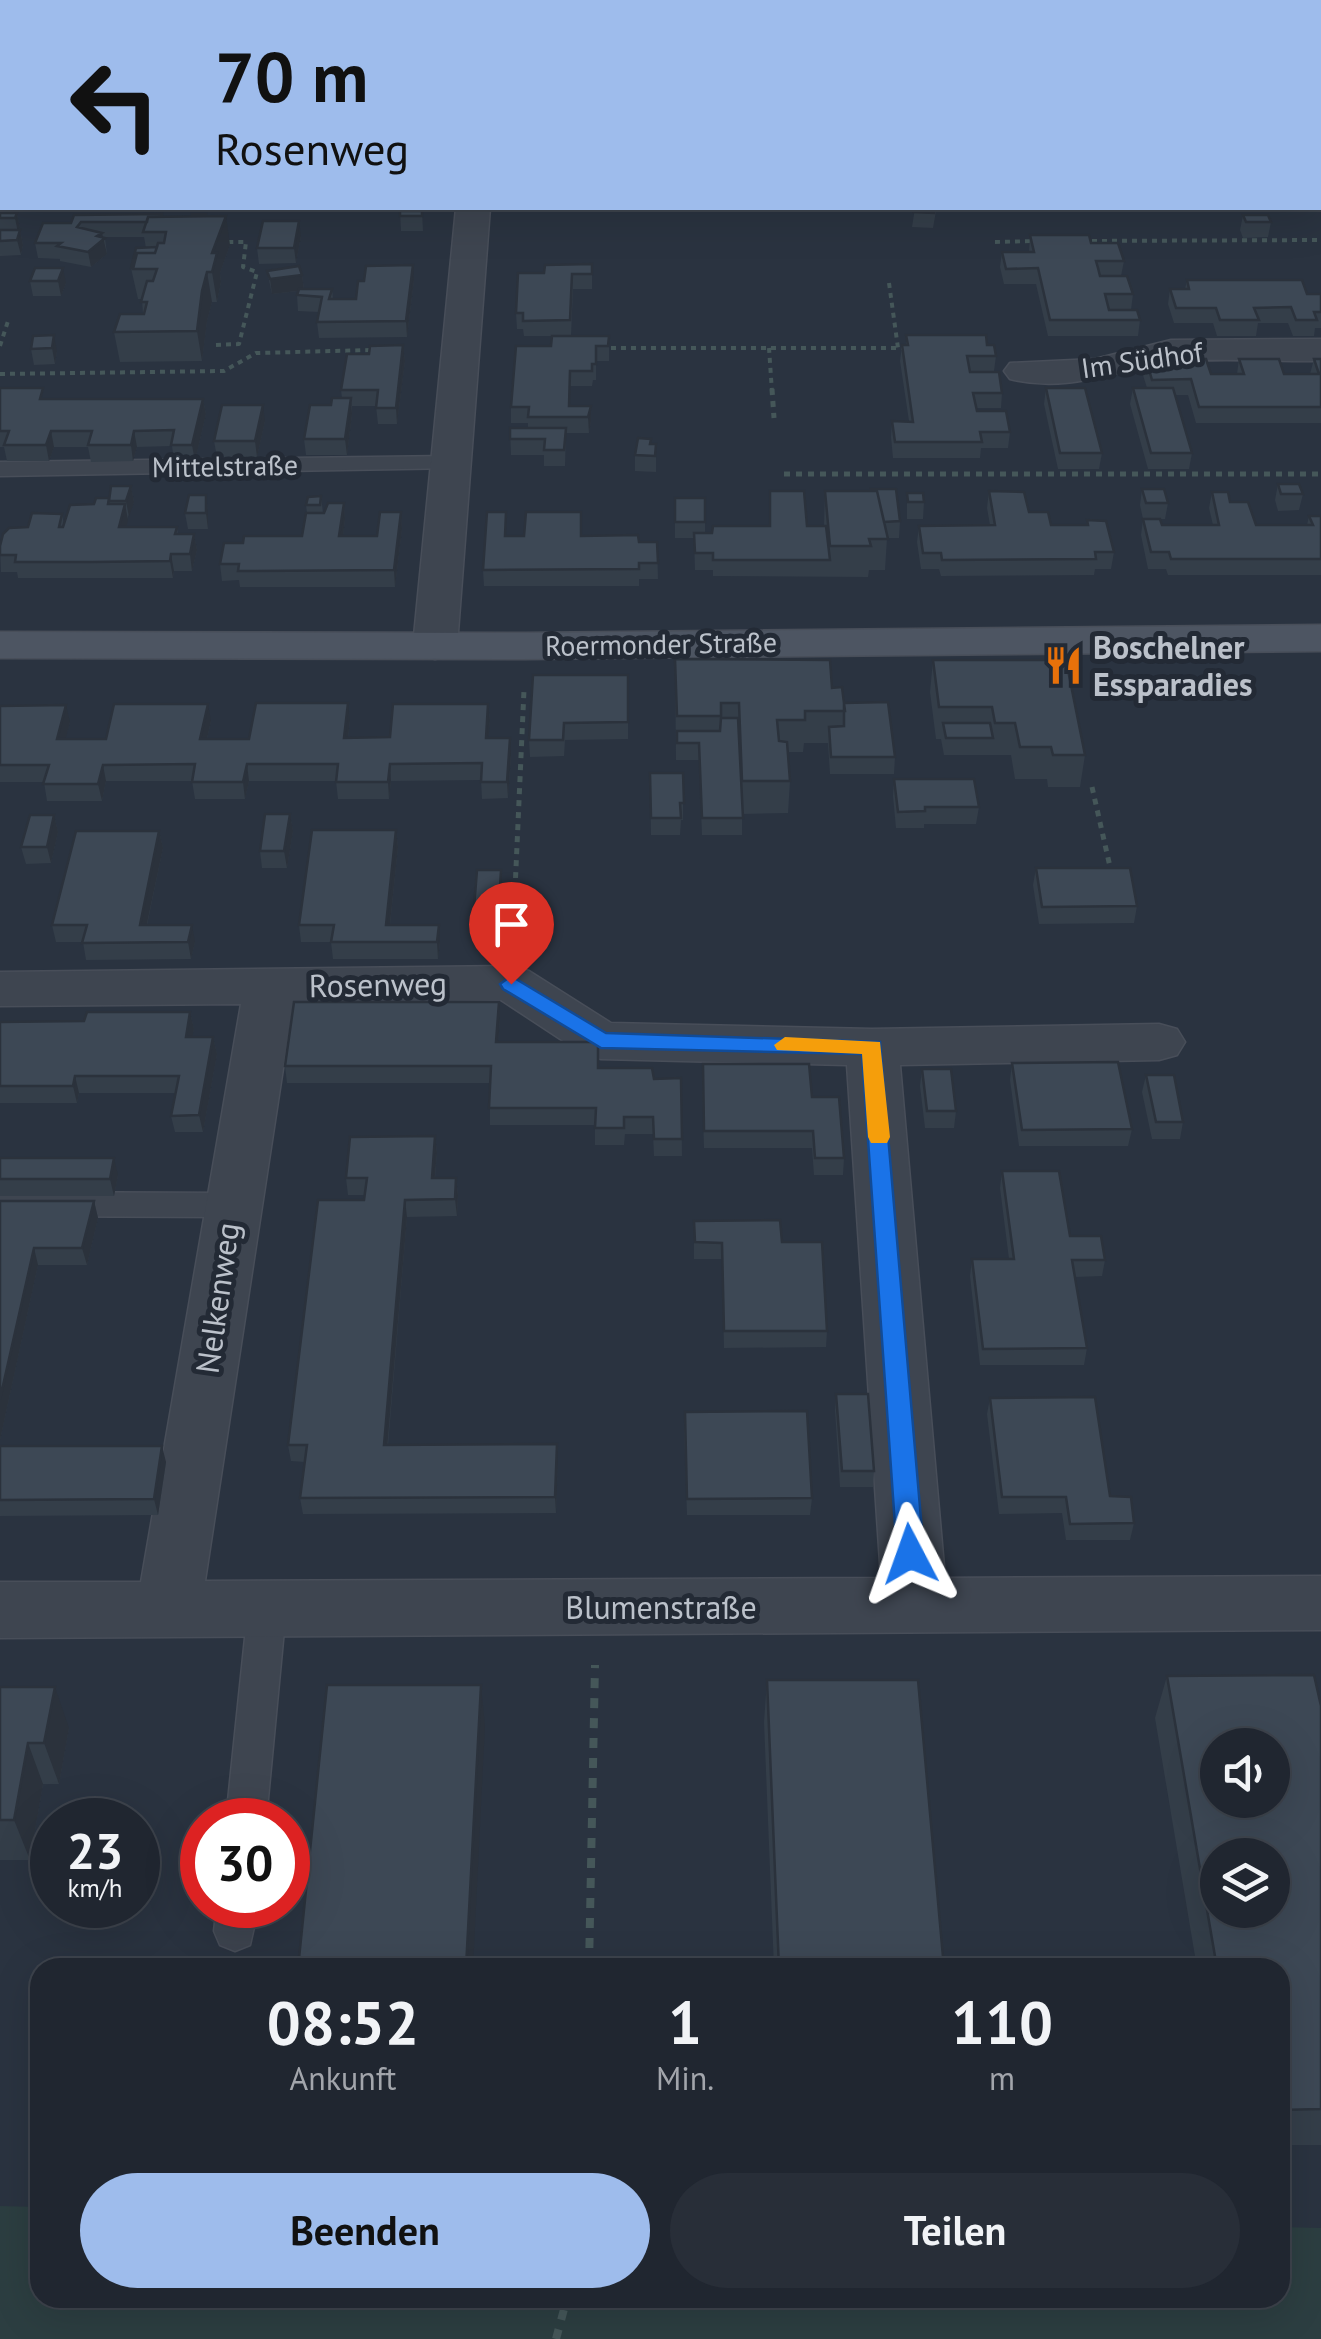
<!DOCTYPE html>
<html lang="de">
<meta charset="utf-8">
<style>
:root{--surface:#202630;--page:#282e38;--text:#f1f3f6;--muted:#a2a5ab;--line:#3d434c;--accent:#9ebcec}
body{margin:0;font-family:"PT Sans",sans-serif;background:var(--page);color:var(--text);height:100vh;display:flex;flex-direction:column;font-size:38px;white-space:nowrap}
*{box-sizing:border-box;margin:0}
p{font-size:32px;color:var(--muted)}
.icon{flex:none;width:55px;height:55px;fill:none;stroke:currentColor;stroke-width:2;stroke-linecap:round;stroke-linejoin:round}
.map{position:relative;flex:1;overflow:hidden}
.drawer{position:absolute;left:30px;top:1958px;width:1260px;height:350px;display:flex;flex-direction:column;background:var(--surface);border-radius:30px;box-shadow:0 10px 40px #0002,0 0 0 2px var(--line)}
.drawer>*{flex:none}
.guide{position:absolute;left:0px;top:0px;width:1322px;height:210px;box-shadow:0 10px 40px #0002,0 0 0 2px var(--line);background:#9ebcec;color:#111;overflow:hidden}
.tools{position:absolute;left:1200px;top:1728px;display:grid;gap:20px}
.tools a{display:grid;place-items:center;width:90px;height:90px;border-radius:50%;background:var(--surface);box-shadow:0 10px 40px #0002,0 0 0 2px var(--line);font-size:50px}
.speed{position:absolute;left:30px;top:1798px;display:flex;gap:20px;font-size:50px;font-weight:700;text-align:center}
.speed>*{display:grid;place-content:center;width:130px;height:130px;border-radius:50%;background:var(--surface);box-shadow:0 10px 40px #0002,0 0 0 2px var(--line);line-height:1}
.speed small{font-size:25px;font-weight:400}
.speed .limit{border:15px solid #d22;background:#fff;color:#111}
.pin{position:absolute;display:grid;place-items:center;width:85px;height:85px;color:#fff;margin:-102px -42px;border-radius:50% 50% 50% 0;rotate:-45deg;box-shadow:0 0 10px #0007}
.pin .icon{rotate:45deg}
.me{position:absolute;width:110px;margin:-55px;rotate:356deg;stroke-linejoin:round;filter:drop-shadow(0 0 8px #0008)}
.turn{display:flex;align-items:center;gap:35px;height:210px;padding:0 50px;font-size:45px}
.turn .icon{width:130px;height:130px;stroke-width:2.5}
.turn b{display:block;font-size:70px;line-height:85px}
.eta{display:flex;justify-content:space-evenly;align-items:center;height:170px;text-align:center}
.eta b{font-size:60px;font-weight:700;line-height:70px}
.cta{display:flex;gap:20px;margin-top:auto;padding:20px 50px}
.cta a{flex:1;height:115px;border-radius:60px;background:var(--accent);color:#111;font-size:40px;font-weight:700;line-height:115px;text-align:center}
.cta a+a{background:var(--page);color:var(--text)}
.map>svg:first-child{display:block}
.green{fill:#2c3e41}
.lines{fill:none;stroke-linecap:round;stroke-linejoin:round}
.service-casing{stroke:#484e59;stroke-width:3}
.minor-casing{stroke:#484e59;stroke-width:3}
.secondary-casing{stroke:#484e59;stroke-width:3}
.path-far3{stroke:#455759;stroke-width:4;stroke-dasharray:5 5;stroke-linecap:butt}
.path-far2{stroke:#455759;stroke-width:5;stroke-dasharray:6 6;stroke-linecap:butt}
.path-far1{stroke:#455759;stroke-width:6;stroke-dasharray:8 8;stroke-linecap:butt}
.path{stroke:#455759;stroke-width:8;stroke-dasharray:10 10;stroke-linecap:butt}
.service{fill:#3e4550;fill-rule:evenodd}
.minor{fill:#3e4550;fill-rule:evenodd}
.secondary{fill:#4d5562;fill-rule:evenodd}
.wall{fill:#343e49}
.shaded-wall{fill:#2b323c}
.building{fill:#3d4855;stroke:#2b323c;stroke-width:2.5;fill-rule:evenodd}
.route{fill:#1a73e8;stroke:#114b97;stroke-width:2.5}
.slow{fill:#f59e0b}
.labels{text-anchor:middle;stroke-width:10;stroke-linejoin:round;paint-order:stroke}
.far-street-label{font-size:28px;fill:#bbc1ca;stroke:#232a35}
.poi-label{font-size:32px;font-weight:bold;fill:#bbc1ca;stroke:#232a35;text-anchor:start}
.street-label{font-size:32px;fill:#bbc1ca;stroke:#232a35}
</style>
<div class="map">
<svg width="1321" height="2339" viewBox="0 0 1321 2339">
<rect width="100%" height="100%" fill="#2a3340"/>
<path class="green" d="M0 2206 40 2207V2298H1280V2227L1321 2228V2339H0Z"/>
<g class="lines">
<defs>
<path id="service" d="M683 0H701V2H683Z
M1320 42H1321V54H1320Z
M451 456 463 463 459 468 0 476V462Z
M0 1192 231 1193 243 1196 247 1205 243 1214 231 1217 0 1216Z
M267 1593 280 1597 286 1609 266 1820H226L248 1609 254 1597Z
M217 1905H259L250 1945 235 1951 220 1945 214 1931Z"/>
<path id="minor" d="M475 0H505V2H475Z
M1055 0H1085L1086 2H1056Z
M1320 125H1321V145H1320Z
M0 133H2V153H0Z
M456 208H490L457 646 450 655 435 659 420 655 413 646Z
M1321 339V361C1272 362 1220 357 1172 362 1115 369 1071 394 1010 379L1004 371 1010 363 1095 359 1171 340Z
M511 966 529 971 611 1023 872 1029 1159 1024 1177 1029 1185 1042 1177 1055 1159 1060 900 1065 945 1578 1321 1576V1630L0 1638V1582H141L241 1004 0 1006V972ZM501 1000 583 1054 601 1059 847 1065 881 1578 205 1581 293 1003Z"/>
<path id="secondary" d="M1321 625V651L525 659 0 658V632L525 633Z"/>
</defs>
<use href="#service" class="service-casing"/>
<use href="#minor" class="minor-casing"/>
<use href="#secondary" class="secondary-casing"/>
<path class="path-far3" d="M1082 241 1321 240
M995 242 1035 241
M889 283 898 348
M216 345 239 344 257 272 243 267 246 242H225
M0 346 9 318
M601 348H909
M769 348 772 392
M0 374 224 371 256 353 374 350"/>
<path class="path-far2" d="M772 389 774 418
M784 474H1321
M1092 787 1111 871
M515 890 524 690"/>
<path class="path-far1" d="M513 932 515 888"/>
<path class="path" d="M589 1968 595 1665
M556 2339 567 2298"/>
<use href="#service" class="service"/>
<use href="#minor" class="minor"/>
<use href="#secondary" class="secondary"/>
</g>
<path class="wall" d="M0 0H64L65 2H2V37H0Z
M1144 0H1181V2H1143Z
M0 75H2V121H0Z
M0 157H2V194L0 197Z
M915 208H955L954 211H936L933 228 912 227Z
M1268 208H1302L1301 210H1269Z
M400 211H422L423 231H401Z
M0 213H17L23 245 21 255 0 256Z
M162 214 163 217 207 216 230 245 220 273 221 282 217 302H212L207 321 202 361 120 362 114 332 143 314 142 299H138L131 268 146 248 144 237H103L105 238 107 254 91 267 60 261V259L38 258 35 243 71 223Z
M1243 215 1271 222 1268 237 1243 238 1240 230Z
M1030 235 1091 243 1124 261 1121 276 1133 294 1131 310 1140 320 1138 336H1048L1036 284H1004L1000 267 1002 252H1029Z
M301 236 296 263 259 264 257 248Z
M592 264V289H573L571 336H524L523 329H517L516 313 544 273Z
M35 268 66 283 61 296H33L30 281Z
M267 271 302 275 304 289H332L333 299H356L414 280 407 337 319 338 317 322 319 312 298 311 297 295 298 291 272 294Z
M1187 280 1307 294H1321V328H1315L1314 336H1293L1288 323H1258L1256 336H1217L1213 323H1174L1168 304 1170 289H1185Z
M906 335 987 345 996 356 994 371 1002 393 1001 408H976L977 411 1010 432 1008 448H981L980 458H893L891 437 892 421H909L900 361 902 345H906Z
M33 336 57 351 55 364 34 365 31 349Z
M609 336V361H596V380H593L592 386H570V406H591V421L589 433H566L565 466H544V455H511L510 428H528V423H511V407L551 346Z
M403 345 405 361 397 424H378L376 406H352V414L347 455H306L304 439 331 405 342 398 341 390 369 354Z
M1146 359 1211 374H1237L1239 359 1284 374H1310L1314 359H1321V423H1196L1188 395H1175L1192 453 1189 469H1148L1130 404 1133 388H1147L1143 375Z
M0 388 46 399H203L206 414 195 461H174L172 446 137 447 133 461 91 462 88 447H54L49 461H7L4 447H0Z
M1046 388 1102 453 1099 469H1058L1044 404Z
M265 421 257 457H217L214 441Z
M650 444H656V472L635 471V455Z
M1278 484 1303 494 1299 510 1278 511 1275 500Z
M131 486 134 502 128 517 126 527H177L178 534H194L197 550 192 571H174L173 578H18L17 572H1L0 546 28 527 62 514 64 524 94 504 109 498 110 504 109 501Z
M1142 489 1168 503 1165 519H1160L1162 525H1213L1209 508 1212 492 1230 502 1256 525H1307L1309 516H1321V575H1168L1166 569H1148L1141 535 1143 519 1140 505Z
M770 491 807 526H824L825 491 900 521 899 538H887L885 570H869L868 577 713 576V570H695L694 538H675V498H705V533L769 526Z
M989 491 1029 512 1051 525H1087V520L1114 552 1111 569H1095L1094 575 941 576 939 569H921L917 542 919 526 990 525 987 508Z
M907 493 924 502 923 519H907Z
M206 495 208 511V529H188L185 513Z
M321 496 323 513 344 503 345 519 343 536H377L401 512 402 529 395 587H240L239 580 222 581 220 564 243 543 302 536 307 513 306 505Z
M507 536H581L639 542H657L658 579H639V586H484L483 570Z
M675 659 832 688 844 703 895 757 894 774H830L828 743H804L803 752H788L790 781 788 813 742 814V835H702L699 760H676Z
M933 660 1085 755 1080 787H1048L1047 779H1015L1011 755H944L941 739H936L930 692Z
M628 675V739L565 740 564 756 530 757 529 740Z
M488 704 490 720 488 738 511 755 508 798 482 799 481 780 391 781 389 799H338L336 781H249L245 799H195L192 781H106L102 801H47L44 782H0V706L70 722 65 739H106L211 721 207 739H249L350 720 348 738 390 737Z
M650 773H683V820H681L680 835H651Z
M894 779 979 807 976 824H924V828H896L893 796Z
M290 814 293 831 287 868H262L260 851Z
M54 815 58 832 51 863 26 864 21 847Z
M396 830 398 847 390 925 440 942 438 959H333L331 942H301L299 925Z
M159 831 163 848 147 925 195 942 191 959 86 960 83 942H56L52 925Z
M1036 868 1137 906 1134 923 1039 924 1033 885Z
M502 887 499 937 474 938 473 921Z
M499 1002 500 1019 498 1042 598 1068 654 1079 681 1078 682 1156H654L653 1134H625L624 1145H595V1125H490V1083H287L285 1066Z
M190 1012 194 1029 192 1037H213L217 1054 203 1132H175L171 1116 175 1093H79L77 1103H0V1022L84 1021Z
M1012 1063 1132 1129 1128 1146H1019L1010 1080Z
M922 1069 956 1111 954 1128H925L920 1086Z
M1146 1075 1183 1122 1180 1139H1152L1142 1092Z
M702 1081 812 1097 844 1158 843 1175H814L812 1148H704Z
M435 1136 437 1153 435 1178H456L458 1195 457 1216 407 1217 388 1445 558 1460 556 1513 303 1514 300 1498 305 1462 291 1461 288 1445 364 1200 365 1195H348L346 1178Z
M1002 1171 1070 1236 1105 1260 1102 1276 1075 1277 1087 1348 1084 1365H980L970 1276 972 1259H1009L1000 1188Z
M118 1175 114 1196H0V1179Z
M0 1201H94L98 1218 87 1265H38L0 1440Z
M694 1221 782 1242 827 1331 826 1347 724 1348 722 1259H694Z
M836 1394 874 1471 873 1487H840L835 1410Z
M990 1398 1110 1496 1134 1523 1130 1540H1066L1062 1513 999 1514 987 1414Z
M684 1428 812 1498 810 1515H687Z
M0 1446 166 1462 158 1515 0 1516Z
M1167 1676 1321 1706V2145H1280V1968H1197L1155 1718Z
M767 1680 944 1968H774L764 1722Z
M0 1687 69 1728 59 1784H43L30 1860H0Z"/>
<path class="shaded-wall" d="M17 213 20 228 18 233 15 218Z
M226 216 230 245 220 273 221 282 217 302 212 272V253Z
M299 221 301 236 296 263 294 248Z
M20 230 23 245 21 255 17 240Z
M102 233 107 254 91 267 88 252 97 236Z
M413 265 414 280 407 337 406 321Z
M63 268 66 283 61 296 58 281Z
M207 272 212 302 207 321 202 361 197 331 202 291Z
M302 275 304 290 272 294 270 279Z
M54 335 57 351 55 364 52 348Z
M403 345 405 361 397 424 396 408Z
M351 398 352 414 347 455 345 439Z
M203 399 206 414 195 461 192 445Z
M263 405 265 421 257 457 255 441Z
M591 406V421L589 433 588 417Z
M51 431 54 447 49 461 46 445Z
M134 431 137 447 133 461 131 445Z
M131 486 134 502 129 517 126 501Z
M206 495 208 511V529L206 513Z
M344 503 345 519 341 553 339 536Z
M125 504 128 520 122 543 119 527Z
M401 512 402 529 395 587 394 570Z
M194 534 197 550 192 571 190 554Z
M171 554 174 571 173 578 170 561Z
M348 703 350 720 346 754 344 738Z
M208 704 211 721 203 756 200 739Z
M488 704 490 720 487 755 486 738Z
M66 705 70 722 61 756 57 739Z
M510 738 511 755 508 798 507 782Z
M247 764 249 781 245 799 243 782Z
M390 764 391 781 389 799 388 782Z
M103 765 106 781 102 801 98 784Z
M290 814 293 831 287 868 284 851Z
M54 815 58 832 51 863 47 847Z
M396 830 398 847 388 942 386 925Z
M159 831 163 848 143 942 140 925Z
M501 870 502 887 499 937 498 920Z
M192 925 195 942 191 959 188 942Z
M439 925 440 942 438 959 437 942Z
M499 1002 500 1019 497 1059 496 1042Z
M190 1012 194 1029 189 1054 186 1037Z
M213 1037 217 1054 203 1132 199 1115Z
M75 1076 79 1093 77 1103 73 1086Z
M435 1136 437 1153 433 1195 432 1178Z
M114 1158 118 1175 114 1196 110 1179Z
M456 1178 458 1195 457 1216 455 1199Z
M405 1200 407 1217 386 1461 384 1445Z
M94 1201 98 1218 87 1265 82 1248Z
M34 1248 38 1265 0 1440V1399Z
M557 1444 558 1460 556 1513 555 1497Z
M162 1446 166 1462 158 1515 154 1499Z
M481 1685 485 1726 473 1968H466Z
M55 1687 69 1728 59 1784 44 1743Z
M28 1743 43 1784 30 1860 14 1820Z"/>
<path class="building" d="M0 0H63L62 2H2V23H0Z
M90 0H254L253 2H89Z
M381 0H445V2H380Z
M545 0H608V2H545Z
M703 0H766V2H703Z
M933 0H1006L1007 2H934Z
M1205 0H1249L1250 2H1189Z
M0 75H2V106H0Z
M1320 156H1321V190L1320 189Z
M0 157H2V179H0Z
M915 208H935L934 213 914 212Z
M400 211H422V216H400Z
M0 213H17L15 218H0Z
M162 214V217H148L147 222H81L77 227 102 233 97 236 105 238 88 252 57 246 61 243H35L43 223H71L74 215Z
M192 214H206V216H192Z
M1243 215H1268L1271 222H1246Z
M226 216 212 253H217L212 272H207L202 291 197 331 114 332 120 314H144L147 302H141L147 281H153L157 269H133L137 253H155L158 243H164L166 232H143L148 217Z
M263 221H299L294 248H257Z
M0 230H20L17 240 0 241Z
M1030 235H1089L1091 243H1118L1124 261H1096L1098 268 1100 276H1127L1133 294H1105L1109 310H1137L1140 320H1050L1038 268 1006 269 1002 252H1034Z
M157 247 155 253H137L133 268H131L136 248Z
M592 264V274H572L570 320 523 321V313H516L518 273H544L545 265Z
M413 265 406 321 317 322 322 297 297 295 299 289H332L329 299H356L358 281H364L366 266Z
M299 266 302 275 270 279 267 271Z
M35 268H63L58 281H30Z
M1187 280H1302L1307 294H1321V312H1314L1317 320H1296L1291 307 1254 308 1259 320H1220L1216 308H1176L1170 289H1189Z
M54 335 52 348 31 349 33 336Z
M906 335H986L987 345H994L996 356H967L970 372H999L1002 393H973L977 411H1006L1010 432H980L982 442H895L892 421 913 422 902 345H908Z
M552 336H609L608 346H596V364H592V371H570L569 406H591L588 417H528L529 407H511L516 346H551Z
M403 345 396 408H376L378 390H341L347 354H369L370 346Z
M1146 359H1206L1211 374H1244L1239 359H1279L1284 374H1319L1314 359H1321V407H1199L1191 379 1152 380Z
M0 388H43L40 399H203L192 445H171L174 430 134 431 131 445H88L92 431H51L46 445H4L9 431H0Z
M1046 388H1085L1102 453H1060Z
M1133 388H1173L1192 453H1151Z
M332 398H351L345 439H304L310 405H331Z
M222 405H263L255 441H214Z
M510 428H566L564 450H544L545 439H510Z
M638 438 651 439 650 444H656L655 456 635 455Z
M1278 484H1299L1303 494H1281Z
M111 486H131L126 501H109Z
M871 489H896L900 521 884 522 877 491H872Z
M1142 489H1164L1168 503H1146Z
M770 491H804L807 526H826L830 560H713V553H695L694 533H712L713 526H770Z
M825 491H877L888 539H869L871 546H830Z
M989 491 1024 492 1029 512H1048L1051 525H1088L1087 520 1106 521 1114 552H1095L1096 559 942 560 941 553H923L919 526 995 525Z
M1212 492H1228L1230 502H1248L1256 525H1313L1309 516H1321V559H1171L1169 552H1151L1143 519H1160L1162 525H1219Z
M907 493H923L924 502H908Z
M189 495H206V513H185Z
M321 496 320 505H306L308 497Z
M96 498H109L108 504H125L119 527H177L175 534H194L190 554H171L170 561 92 562H15L16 555H0V546L3 534 9 528 28 527 32 513 62 514 59 527H63L70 505 94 504Z
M675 498H705V522H675Z
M328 503H344L339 536H377L380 512H401L394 570 238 571 239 564H220L224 543H243L244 536H302L306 513H324Z
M487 512H506L505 536H524L526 512H581V536L638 535 639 542H657L658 563H639V569L483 570Z
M675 659 830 660 832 688 842 687 845 711H805V720H777L779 741 787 742 790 781H742L739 703H721V716H677Z
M933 660H1066L1085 755H1053L1051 747H1020L1015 723H995L992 707H939Z
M533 675H628V722L564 723 563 740H529Z
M888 702 895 757H831L829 727 844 726V703Z
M256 703H348L344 738 390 737 393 704H488L486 738H510L507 782H481L482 763 390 764 388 782H336L338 764H247L243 782H192L195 764 103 765 98 784H43L49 765H0V706L66 705 57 739H106L114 704H208L200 739H249Z
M721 718H738L743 818H702L699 743H677V731H720Z
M943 723H990L993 738H946Z
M650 773H683L684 803H680L681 818H651Z
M894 779H974L979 807H925V811L898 812Z
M265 814H290L284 851H260Z
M30 815H54L47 847H21Z
M312 830H396L386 925H439L437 942H331L334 925H299Z
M76 831H159L140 925H192L188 942 82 943 87 925H52Z
M1036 868H1130L1137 906 1042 907Z
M477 870H501L498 920 473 921Z
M294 1002H499L496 1042H598V1068H652L654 1079 681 1078 682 1139H654L653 1117H624V1128H595L596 1108H489L491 1066H285Z
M87 1012H190L186 1037H213L199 1115 171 1116 179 1076H75L73 1086H0V1022L84 1021Z
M1118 1062 1132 1129 1022 1130 1012 1063Z
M703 1064H809L812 1097H839L844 1158H815L813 1131H704Z
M922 1069H951L956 1111H927Z
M1146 1075H1174L1183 1122H1156Z
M435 1136 432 1178H456L455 1199 405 1200 384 1445 557 1444 555 1497 300 1498 307 1445H288L318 1200H364L367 1178H346L350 1137Z
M0 1158H114L110 1179H0Z
M1002 1171H1059L1070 1236H1101L1105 1260H1072L1087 1348 983 1349 972 1259H1014Z
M0 1201H94L82 1248H34L0 1399Z
M780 1220 782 1242H822L827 1331H724L722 1243 695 1242 694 1221Z
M836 1394H868L874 1471H842Z
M1095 1397 1110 1496 1131 1497 1134 1523 1070 1524 1066 1497H1002L990 1398Z
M807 1411 812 1498 687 1499 685 1412Z
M0 1446H162L154 1499 0 1500Z
M1314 1675 1321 1706V2109L1280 2110V1968H1217L1167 1676ZM1218 1745H1272V1800H1218ZM1218 1855H1272V1910H1218Z
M767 1680H918L944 1968H779Z
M327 1685H481L466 1968H298Z
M0 1687H55L44 1743H28L14 1820H0Z"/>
<path class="route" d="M511 976 606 1033 880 1042 924 1554 920 1562 910 1565 901 1562 897 1554 862 1054 601 1048 503 989 500 984Z"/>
<path class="slow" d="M785 1037 880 1042 890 1137 887 1143H871L868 1137 862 1054 777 1050 774 1045Z"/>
<defs>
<symbol id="restaurant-bare" viewBox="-9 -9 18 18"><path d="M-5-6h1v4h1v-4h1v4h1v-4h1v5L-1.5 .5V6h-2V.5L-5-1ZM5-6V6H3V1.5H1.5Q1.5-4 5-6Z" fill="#e8710a" stroke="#232a35" stroke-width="2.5" paint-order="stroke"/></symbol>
</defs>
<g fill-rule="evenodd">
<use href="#restaurant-bare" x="1036" y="638" width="55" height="55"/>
</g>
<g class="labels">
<g class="far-street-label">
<text transform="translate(1142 360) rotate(-8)" y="10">Im Südhof</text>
<text transform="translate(225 466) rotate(-1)" y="10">Mittelstraße</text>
<text transform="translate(661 644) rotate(-1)" y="10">Roermonder Straße</text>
</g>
<g class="poi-label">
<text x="1093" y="659">Boschelner<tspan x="1093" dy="37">Essparadies</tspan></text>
</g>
<g class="street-label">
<text transform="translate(378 985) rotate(-1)" y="11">Rosenweg</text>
<text transform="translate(218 1298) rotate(-82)" y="11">Nelkenweg</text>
<text x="661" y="1619">Blumenstraße</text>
</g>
</g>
</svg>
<div class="tools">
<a><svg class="icon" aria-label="sound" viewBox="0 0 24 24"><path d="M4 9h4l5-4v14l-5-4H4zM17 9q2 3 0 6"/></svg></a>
<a><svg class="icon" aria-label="layers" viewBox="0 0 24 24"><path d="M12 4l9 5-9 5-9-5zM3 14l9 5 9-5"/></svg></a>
</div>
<div class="speed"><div>23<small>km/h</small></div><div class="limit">30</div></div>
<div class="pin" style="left:511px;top:984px;background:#d93025"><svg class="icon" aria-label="arrive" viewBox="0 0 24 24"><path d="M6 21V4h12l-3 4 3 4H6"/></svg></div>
<svg class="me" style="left:910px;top:1554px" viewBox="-20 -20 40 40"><path d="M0-17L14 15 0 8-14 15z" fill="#1a73e8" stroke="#fff" stroke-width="4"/></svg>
<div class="guide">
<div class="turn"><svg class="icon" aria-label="left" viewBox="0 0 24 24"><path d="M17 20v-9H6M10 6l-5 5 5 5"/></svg><div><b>70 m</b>Rosenweg</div></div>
</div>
<section class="drawer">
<div class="eta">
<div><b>08:52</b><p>Ankunft</p></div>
<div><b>1</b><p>Min.</p></div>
<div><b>110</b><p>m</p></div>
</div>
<div class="cta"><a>Beenden</a><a>Teilen</a></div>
</section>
</div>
